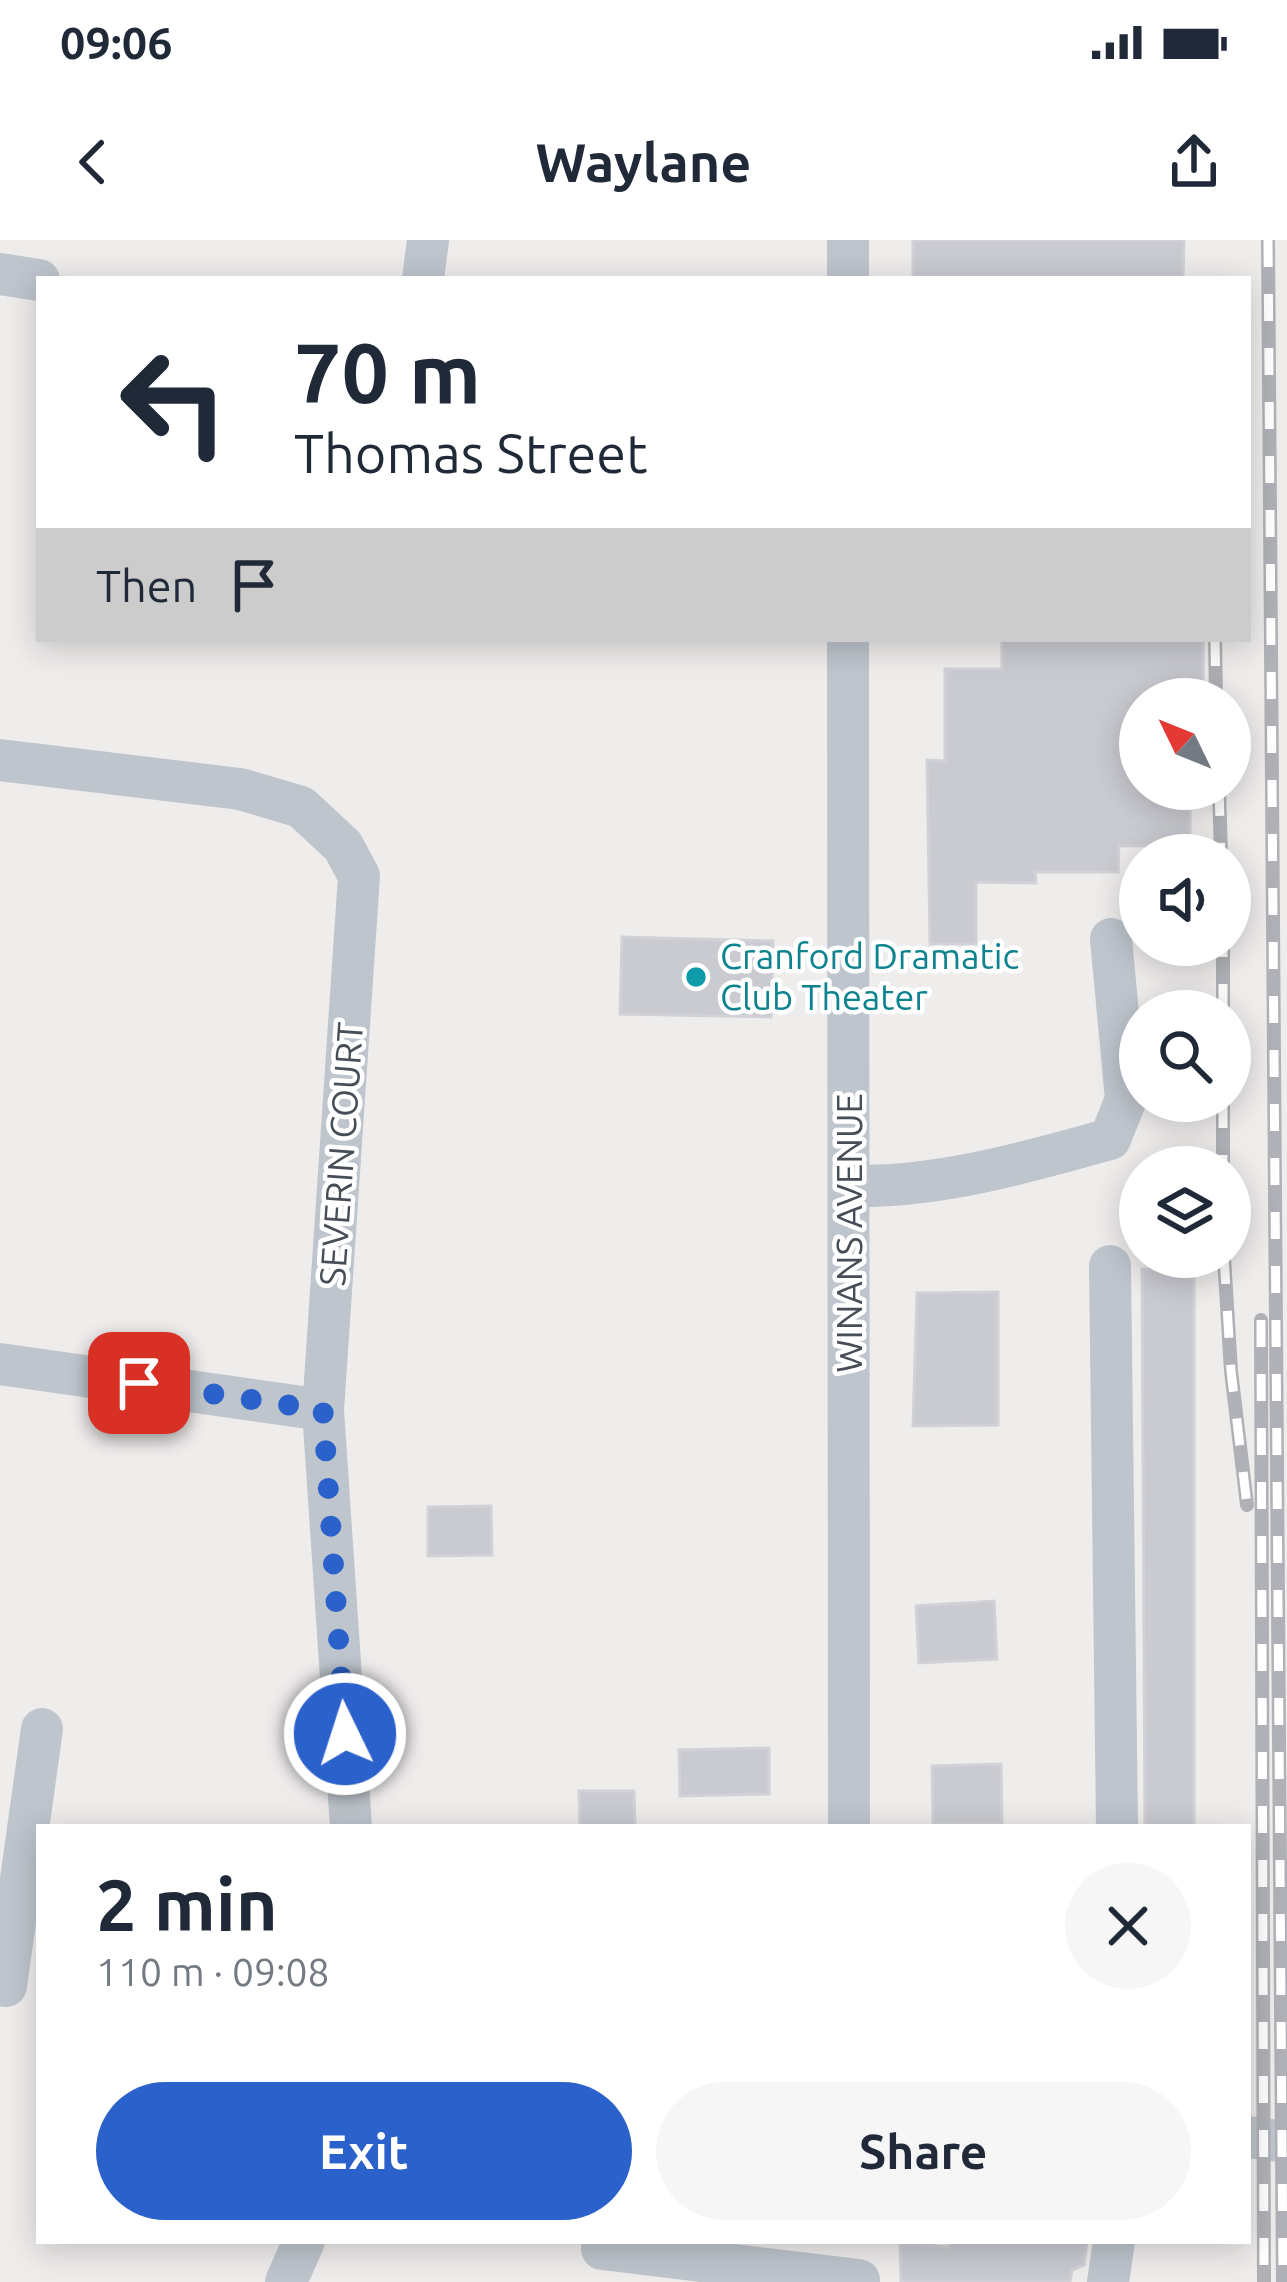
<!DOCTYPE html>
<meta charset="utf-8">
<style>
:root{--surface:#fff;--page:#f6f6f7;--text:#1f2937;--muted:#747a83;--accent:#2b61ca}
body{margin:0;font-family:Ubuntu,sans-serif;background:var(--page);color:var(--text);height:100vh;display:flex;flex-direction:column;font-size:45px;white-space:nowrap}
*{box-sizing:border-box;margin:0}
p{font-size:39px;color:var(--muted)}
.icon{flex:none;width:66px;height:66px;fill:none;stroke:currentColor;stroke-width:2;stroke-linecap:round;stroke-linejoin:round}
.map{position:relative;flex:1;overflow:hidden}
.panel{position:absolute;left:36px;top:1584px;width:1215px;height:420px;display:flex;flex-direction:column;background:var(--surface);border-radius:0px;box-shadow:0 6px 30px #0003}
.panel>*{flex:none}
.banner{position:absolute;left:36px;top:36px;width:1215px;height:366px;border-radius:0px;box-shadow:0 6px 30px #0003;background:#fff;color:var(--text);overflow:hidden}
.needle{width:78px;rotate:313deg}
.controls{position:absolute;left:1119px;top:438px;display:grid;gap:24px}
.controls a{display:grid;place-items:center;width:132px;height:132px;border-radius:50%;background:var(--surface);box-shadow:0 6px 30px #0003;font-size:60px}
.pin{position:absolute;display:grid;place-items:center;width:102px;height:102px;color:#fff;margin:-51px;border-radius:24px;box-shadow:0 6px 18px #0006}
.me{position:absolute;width:132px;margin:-66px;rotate:356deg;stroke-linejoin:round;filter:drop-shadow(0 0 9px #0008)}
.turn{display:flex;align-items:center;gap:42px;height:252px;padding:0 60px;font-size:54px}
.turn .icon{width:156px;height:156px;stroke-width:2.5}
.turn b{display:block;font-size:84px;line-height:102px}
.then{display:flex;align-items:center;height:114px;padding:0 60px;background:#0003;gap:24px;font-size:45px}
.round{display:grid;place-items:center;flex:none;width:126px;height:126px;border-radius:63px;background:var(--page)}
.head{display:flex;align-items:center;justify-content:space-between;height:204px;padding:0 60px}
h1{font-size:72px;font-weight:600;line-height:90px}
.cta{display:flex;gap:24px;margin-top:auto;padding:24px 60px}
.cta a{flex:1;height:138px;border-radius:72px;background:var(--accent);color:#fff;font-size:48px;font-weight:600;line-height:138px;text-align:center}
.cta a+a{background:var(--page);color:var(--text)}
.status{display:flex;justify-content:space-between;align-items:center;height:84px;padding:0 60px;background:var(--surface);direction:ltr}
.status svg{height:33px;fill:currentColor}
header{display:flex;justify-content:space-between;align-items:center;height:156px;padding:0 60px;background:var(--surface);font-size:54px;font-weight:600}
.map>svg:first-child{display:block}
.building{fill:#cacbd1;stroke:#d1d2d7;stroke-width:3}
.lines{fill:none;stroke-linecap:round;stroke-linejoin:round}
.minor{stroke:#bfc5cd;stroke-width:42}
.rail-casing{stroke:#afb1b6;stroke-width:14}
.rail{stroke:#fff;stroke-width:9;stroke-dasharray:27;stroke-linecap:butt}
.route{stroke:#2b61ca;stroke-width:21;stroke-dasharray:0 37.8}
.culture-dot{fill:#0f9aa8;stroke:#fff;stroke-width:4.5}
.labels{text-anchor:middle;stroke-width:9;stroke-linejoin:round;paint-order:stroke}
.culture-label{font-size:36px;fill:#0d838f;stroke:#fff;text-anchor:start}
.street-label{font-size:36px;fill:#474e58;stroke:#fff}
</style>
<div class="status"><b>09:06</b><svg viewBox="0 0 49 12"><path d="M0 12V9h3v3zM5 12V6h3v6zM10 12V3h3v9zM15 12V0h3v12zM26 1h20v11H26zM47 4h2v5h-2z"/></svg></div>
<header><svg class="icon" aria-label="back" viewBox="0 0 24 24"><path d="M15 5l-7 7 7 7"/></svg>Waylane<svg class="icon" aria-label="share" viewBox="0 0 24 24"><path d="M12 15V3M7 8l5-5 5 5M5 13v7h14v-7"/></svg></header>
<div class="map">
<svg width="1287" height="2042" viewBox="0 0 1287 2042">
<rect width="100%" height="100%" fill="#efedec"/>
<path class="building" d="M913 0H1184L1183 39H913Z
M1002 399H1203V459H1140V549H1190V606H1119L1118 632H1035L1036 643 976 642V704H930L927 520 945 521V429H1002Z
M622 697 773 701 771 777 620 774Z
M1142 1029H1194V1587H1145Z
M998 1052V1185L913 1186 917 1053Z
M491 1266 492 1315 428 1316V1267Z
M994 1361 997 1419 919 1423 916 1366Z
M769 1508V1554L680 1556 679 1510Z
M1001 1524 1002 1583 933 1584 932 1526Z
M579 1551H634L635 1587H580Z
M950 2001H1087L1084 2025 1072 2030 1070 2042H901L900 2003 949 2007Z"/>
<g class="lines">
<path class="minor" d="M848 0V39
M0 34 39 40
M423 39 428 0
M848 399 849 1587
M0 520 240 549 301 567 343 606 359 636 323 1170 351 1587
M849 946C937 948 1025 923 1110 899L1126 859 1111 699
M1110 1026 1117 1587
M0 1124 323 1170
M6 1746 42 1489
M1248 1897 1287 1902
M602 2009 859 2040
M286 2042 304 2001
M1108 2042 1114 2001"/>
<defs>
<path id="rail" d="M1268 0 1283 2042
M1215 399 1216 459
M1219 549 1221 615
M1223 771V705
M1223 861V927
M1224 1017 1231 1131 1247 1265
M1261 1080 1264 2042"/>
</defs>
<use href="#rail" class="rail-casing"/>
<use href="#rail" class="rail"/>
</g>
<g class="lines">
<path class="route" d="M139 1143 323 1170 345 1494"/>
</g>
<circle class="culture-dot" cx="696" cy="737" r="12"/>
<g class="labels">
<g class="culture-label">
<text x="720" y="729">Cranford Dramatic<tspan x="720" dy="41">Club Theater</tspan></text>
</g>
<g class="street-label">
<text transform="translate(341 914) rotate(-86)" y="13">SEVERIN COURT</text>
<text transform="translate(849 993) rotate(-90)" y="13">WINANS AVENUE</text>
</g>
</g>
</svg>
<div class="controls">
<a><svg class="needle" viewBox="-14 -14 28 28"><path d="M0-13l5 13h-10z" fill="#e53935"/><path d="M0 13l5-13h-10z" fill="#747a83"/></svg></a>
<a><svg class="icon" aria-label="sound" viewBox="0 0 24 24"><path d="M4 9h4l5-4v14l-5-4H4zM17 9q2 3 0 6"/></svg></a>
<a><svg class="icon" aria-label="search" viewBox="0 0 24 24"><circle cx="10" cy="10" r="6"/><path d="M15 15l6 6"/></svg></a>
<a><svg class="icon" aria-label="layers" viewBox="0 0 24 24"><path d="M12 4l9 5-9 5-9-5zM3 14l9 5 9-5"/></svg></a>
</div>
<div class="pin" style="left:139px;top:1143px;background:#d93025"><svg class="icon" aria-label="arrive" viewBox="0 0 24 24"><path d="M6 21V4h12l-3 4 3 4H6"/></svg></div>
<svg class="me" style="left:345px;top:1494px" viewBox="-20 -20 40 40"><circle r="17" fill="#2b61ca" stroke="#fff" stroke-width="3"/><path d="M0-11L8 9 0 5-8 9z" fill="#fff"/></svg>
<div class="banner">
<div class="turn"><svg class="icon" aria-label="left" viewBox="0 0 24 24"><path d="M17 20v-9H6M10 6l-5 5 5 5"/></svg><div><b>70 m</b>Thomas Street</div></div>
<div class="then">Then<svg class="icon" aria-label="arrive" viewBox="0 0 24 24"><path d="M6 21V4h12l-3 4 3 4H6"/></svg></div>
</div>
<section class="panel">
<div class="head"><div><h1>2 min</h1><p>110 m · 09:08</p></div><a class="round"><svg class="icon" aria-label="close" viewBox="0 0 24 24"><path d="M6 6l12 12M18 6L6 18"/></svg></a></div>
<div class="cta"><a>Exit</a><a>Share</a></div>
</section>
</div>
